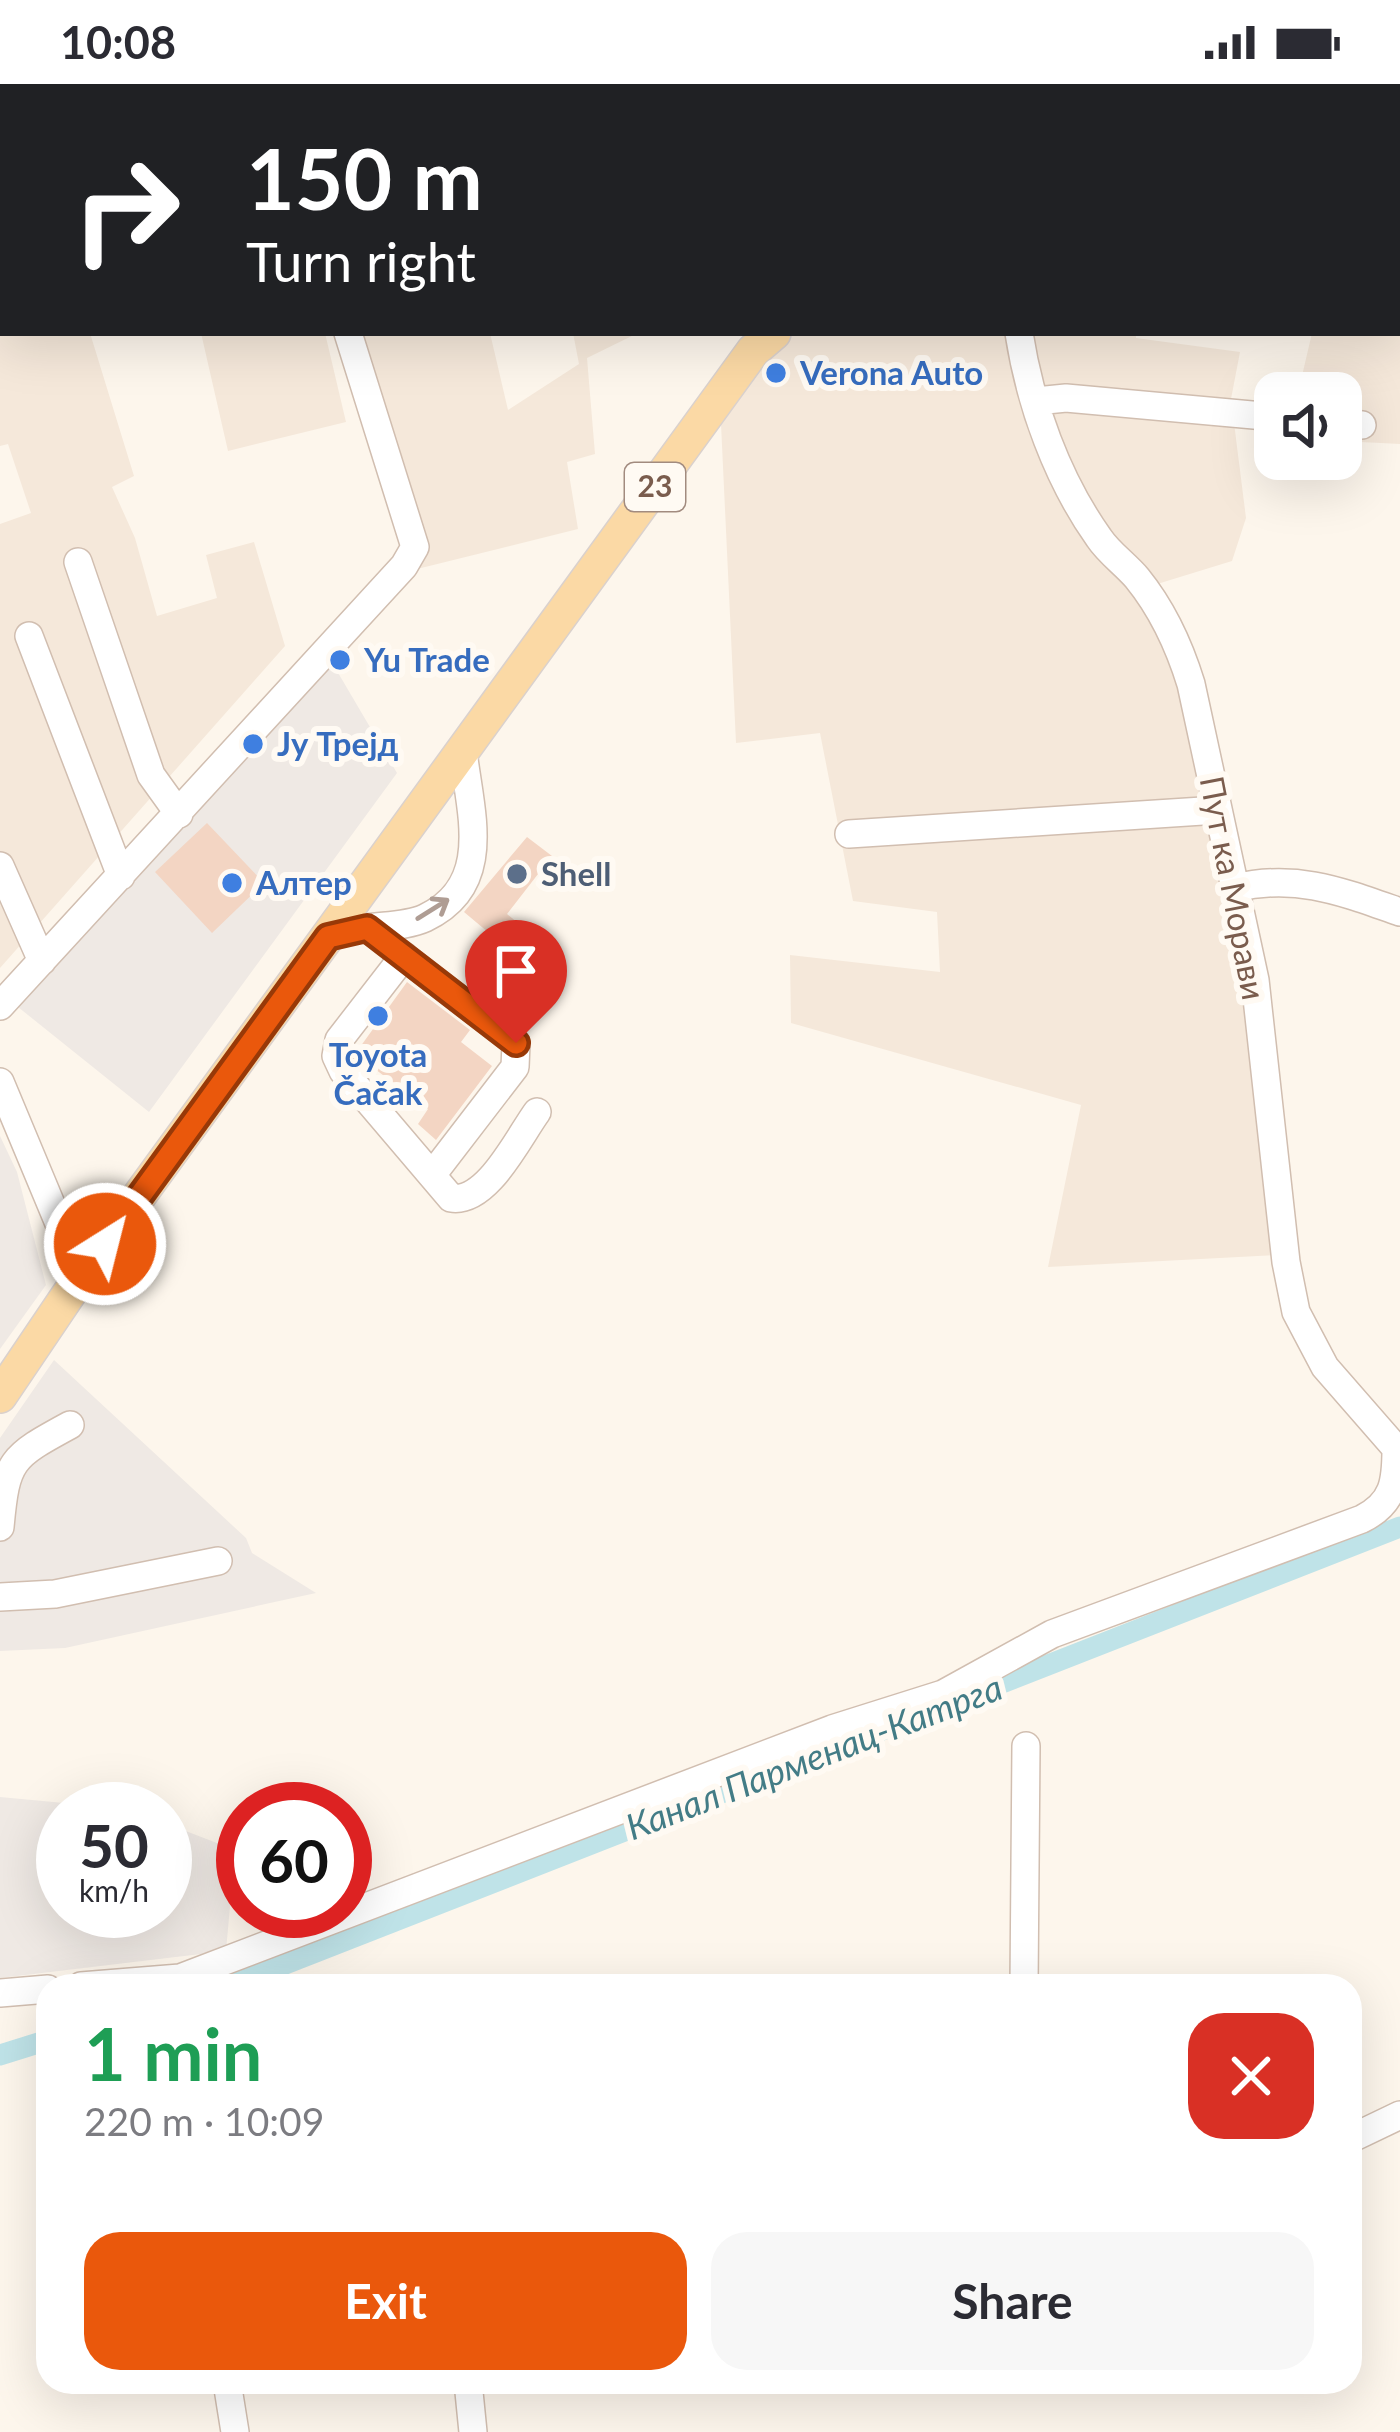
<!DOCTYPE html>
<meta charset="utf-8">
<style>
:root{--surface:#fff;--page:#f7f7f7;--text:#2b2b33;--muted:#7c7c81;--accent:#ea580c}
body{margin:0;font-family:Lato,sans-serif;background:var(--page);color:var(--text);height:100vh;display:flex;flex-direction:column;font-size:45px;white-space:nowrap}
*{box-sizing:border-box;margin:0}
p{font-size:39px;color:var(--muted)}
.icon{flex:none;width:66px;height:66px;fill:none;stroke:currentColor;stroke-width:2;stroke-linecap:round;stroke-linejoin:round}
.map{position:relative;flex:1;overflow:hidden}
.details{position:absolute;left:36px;top:1890px;width:1326px;height:420px;display:flex;flex-direction:column;background:var(--surface);border-radius:36px;box-shadow:0 12px 48px #0002}
.details>*{flex:none}
.guide{position:absolute;left:0px;top:0px;width:1401px;height:252px;box-shadow:0 12px 48px #0002;background:#202124;color:#fff;overflow:hidden}
.controls{position:absolute;left:1254px;top:288px;display:grid;gap:24px}
.controls a{display:grid;place-items:center;width:108px;height:108px;border-radius:24px;background:var(--surface);box-shadow:0 12px 48px #0002;font-size:60px}
.speed{position:absolute;left:36px;top:1698px;display:flex;gap:24px;font-size:60px;font-weight:700;text-align:center}
.speed>*{display:grid;place-content:center;width:156px;height:156px;border-radius:50%;background:var(--surface);box-shadow:0 12px 48px #0002;line-height:1}
.speed small{font-size:30px;font-weight:400}
.speed .limit{border:18px solid #d22;background:#fff;color:#111}
.pin{position:absolute;display:grid;place-items:center;width:102px;height:102px;color:#fff;margin:-123px -51px;border-radius:50% 50% 50% 0;rotate:-45deg;box-shadow:0 0 12px #0007}
.pin .icon{rotate:45deg}
.me{position:absolute;width:132px;margin:-66px;rotate:36deg;stroke-linejoin:round;filter:drop-shadow(0 0 9px #0008)}
.turn{display:flex;align-items:center;gap:42px;height:252px;padding:0 48px;font-size:54px}
.turn .icon{width:156px;height:156px;stroke-width:2.5}
.turn b{display:block;font-size:84px;line-height:102px}
.round{display:grid;place-items:center;flex:none;width:126px;height:126px;border-radius:36px;background:var(--page)}
.overview{display:flex;align-items:center;justify-content:space-between;height:204px;padding:0 48px}
h1{font-size:72px;font-weight:700;line-height:90px;color:#1e9e55}
.primary-button{display:flex;gap:24px;margin-top:auto;padding:24px 48px}
.primary-button a{flex:1;height:138px;border-radius:36px;background:var(--accent);color:#fff;font-size:48px;font-weight:700;line-height:138px;text-align:center}
.primary-button a+a{background:var(--page);color:var(--text)}
.status{display:flex;justify-content:space-between;align-items:center;height:84px;padding:0 60px;background:var(--surface);direction:ltr}
.status svg{height:33px;fill:currentColor}
.map>svg:first-child{display:block}
.residential{fill:#f5e8da}
.industrial{fill:#efe9e4}
.lines{fill:none;stroke-linecap:round;stroke-linejoin:round}
.canal{stroke:#bfe3e8;stroke-width:21}
.building{fill:#f3d5c3}
.minor-casing{stroke:#d1beb0;stroke-width:30}
.major-casing{stroke:#dad1cd;stroke-width:36}
.minor{stroke:#fff;stroke-width:27}
.major{stroke:#fbd9a5;stroke-width:33}
.oneway{stroke:#af9d94}
.route-casing{stroke:#983908;stroke-width:30}
.route{stroke:#ea580c;stroke-width:21}
.shop-dot{fill:#3f7fe0;stroke:#fffaf3;stroke-width:4.5}
.service-dot{fill:#5c6f8a;stroke:#fffaf3;stroke-width:4.5}
.labels{text-anchor:middle;stroke-width:12;stroke-linejoin:round;paint-order:stroke}
.shield{fill:#fffaf3;stroke:#a28b7f;stroke-width:3}
.shield-label{font-size:30px;font-weight:bold;fill:#7a5c4d}
.shop-label{font-size:33px;font-weight:bold;fill:#366cbe;stroke:#fffaf3;text-anchor:start}
.service-label{font-size:33px;font-weight:bold;fill:#4e5e75;stroke:#fffaf3;text-anchor:start}
.street-label{font-size:33px;fill:#7a5c4d;stroke:#fffaf3}
.water-label{font-size:36px;font-style:italic;fill:#437c86;stroke:#fffaf3}
</style>
<div class="status"><b>10:08</b><svg viewBox="0 0 49 12"><path d="M0 12V9h3v3zM5 12V6h3v6zM10 12V3h3v9zM15 12V0h3v12zM26 1h20v11H26zM47 4h2v5h-2z"/></svg></div>
<div class="map">
<svg width="1400" height="2348" viewBox="0 0 1400 2348">
<rect width="100%" height="100%" fill="#fdf6ec"/>
<path class="residential" d="M1400 88V360L1341 357V309H1298L1312 249H1398Z
M0 249H90L134 392 112 403 135 454 157 532 217 514 206 471 254 458 285 562 0 884V440L31 429 8 360 0 362Z
M201 249H325L346 338 228 367Z
M346 249H490L508 326 579 280 573 249H638L587 274 595 370 567 378 578 445 409 487Z
M786 249H1136V254L1240 268 1231 315 1246 434 1232 477 1141 505 1165 537 1238 876 1269 1051 1278 1171 1048 1183 1081 1021 791 939 790 871 940 888 937 828 853 817 820 649 736 659 721 340Z"/>
<path class="industrial" d="M327 570 397 689 149 1028 13 919Z
M0 1052 17 1088 46 1201 0 1265Z
M54 1276 246 1454 252 1469 316 1509 65 1564 0 1567V1354Z
M0 1713 128 1725H63V1827H165V1739L235 1766 226 1867 0 1894Z"/>
<g class="lines">
<path class="canal" d="M229 1902 1400 1443
M0 1971 48 1956"/>
</g>
<path class="building" d="M207 739 264 799 212 849 155 788Z
M527 753 552 772 507 830 518 839 501 859 464 828Z
M407 898 470 946 461 958 492 982 436 1056 418 1040 428 1025 355 970Z"/>
<g class="lines">
<defs>
<path id="minor" d="M288 0V3
M0 210H3
M1019 249C1030 320 1057 395 1099 454 1109 469 1125 480 1137 494 1163 526 1179 561 1191 600L1255 896 1286 1178 1296 1228 1325 1283 1400 1369
M1036 317 1066 314 1275 333
M1341 339 1362 341
M78 478 151 691 179 730
M29 552 121 792
M849 750 1218 726
M0 782 42 877
M1235 804C1296 789 1343 808 1400 828
M367 844 516 959 515 983 432 1091
M360 845C381 841 405 843 425 834 495 801 470 728 463 667
M404 872 339 956 336 972 343 987 451 1114C487 1120 518 1054 537 1028
M0 922 404 482 415 463 348 249
M0 998 81 1192
M0 1443C6 1376 11 1373 70 1341
M0 1513 55 1510 218 1477
M180 1894 832 1645 943 1610 1052 1550 1362 1435C1394 1419 1396 1397 1396 1365
M81 1902 180 1894 187 1902
M1024 1902 1026 1662
M0 1909 48 1905
M1350 2055 1400 2031
M227 2298 235 2348
M468 2298 473 2348"/>
<path id="major" d="M992 0 993 3
M534 3 611 0
M851 3 852 0
M954 3 957 0
M0 18 3 17
M1398 65H1400
M0 1312 81 1192 753 267 774 249"/>
</defs>
<use href="#minor" class="minor-casing"/>
<use href="#major" class="major-casing"/>
<use href="#minor" class="minor"/>
<use href="#major" class="major"/>
</g>
<defs><path id="oneway-shaft" d="M-6 0H5M1.5-3L5.5 0L1.5 3" fill="none" stroke-width="1.6" stroke-linecap="round" stroke-linejoin="round" transform="scale(3)"/></defs>
<use class="oneway" href="#oneway-shaft" transform="translate(433 825) rotate(-32)"/>
<g class="lines">
<defs>
<path id="route" d="M105 1160 328 853 367 844 516 959"/>
</defs>
<use href="#route" class="route-casing"/>
<use href="#route" class="route"/>
</g>
<g class="shop-dot">
<circle cx="776" cy="289" r="12"/>
<circle cx="340" cy="576" r="12"/>
<circle cx="253" cy="660" r="12"/>
<circle cx="232" cy="799" r="12"/>
<circle cx="378" cy="932" r="12"/>
</g>
<circle class="service-dot" cx="517" cy="790" r="12"/>
<g class="labels">
<rect class="shield" x="625" y="379" width="60" height="48" rx="9"/>
<g class="shield-label">
<text x="655" y="413">23</text>
</g>
<g class="shop-label">
<text x="800" y="301">Verona Auto</text>
<text x="364" y="588">Yu Trade</text>
<text x="277" y="672">Ју Трејд</text>
<text x="256" y="811">Алтер</text>
<text x="378" y="983" text-anchor="middle">Toyota<tspan x="378" dy="38">Čačak</tspan></text>
</g>
<g class="service-label">
<text x="541" y="802">Shell</text>
</g>
<g class="street-label">
<text transform="translate(1233 804) rotate(79)" y="12">Пут ка Морави</text>
</g>
<g class="water-label">
<text transform="translate(814 1673) rotate(-21)" y="13">Канал Парменац-Катрга</text>
</g>
</g>
</svg>
<div class="controls">
<a><svg class="icon" aria-label="sound" viewBox="0 0 24 24"><path d="M4 9h4l5-4v14l-5-4H4zM17 9q2 3 0 6"/></svg></a>
</div>
<div class="speed"><div>50<small>km/h</small></div><div class="limit">60</div></div>
<div class="pin" style="left:516px;top:959px;background:#d93025"><svg class="icon" aria-label="arrive" viewBox="0 0 24 24"><path d="M6 21V4h12l-3 4 3 4H6"/></svg></div>
<svg class="me" style="left:105px;top:1160px" viewBox="-20 -20 40 40"><circle r="17" fill="#ea580c" stroke="#fff" stroke-width="3"/><path d="M0-11L8 9 0 5-8 9z" fill="#fff"/></svg>
<div class="guide">
<div class="turn"><svg class="icon" aria-label="right" viewBox="0 0 24 24"><path d="M7 20v-9h11M14 6l5 5-5 5"/></svg><div><b>150 m</b>Turn right</div></div>
</div>
<section class="details">
<div class="overview"><div><h1>1 min</h1><p>220 m · 10:09</p></div><a class="round" style="background:#d93025;color:#fff"><svg class="icon" aria-label="close" viewBox="0 0 24 24"><path d="M6 6l12 12M18 6L6 18"/></svg></a></div>
<div class="primary-button"><a>Exit</a><a>Share</a></div>
</section>
</div>
